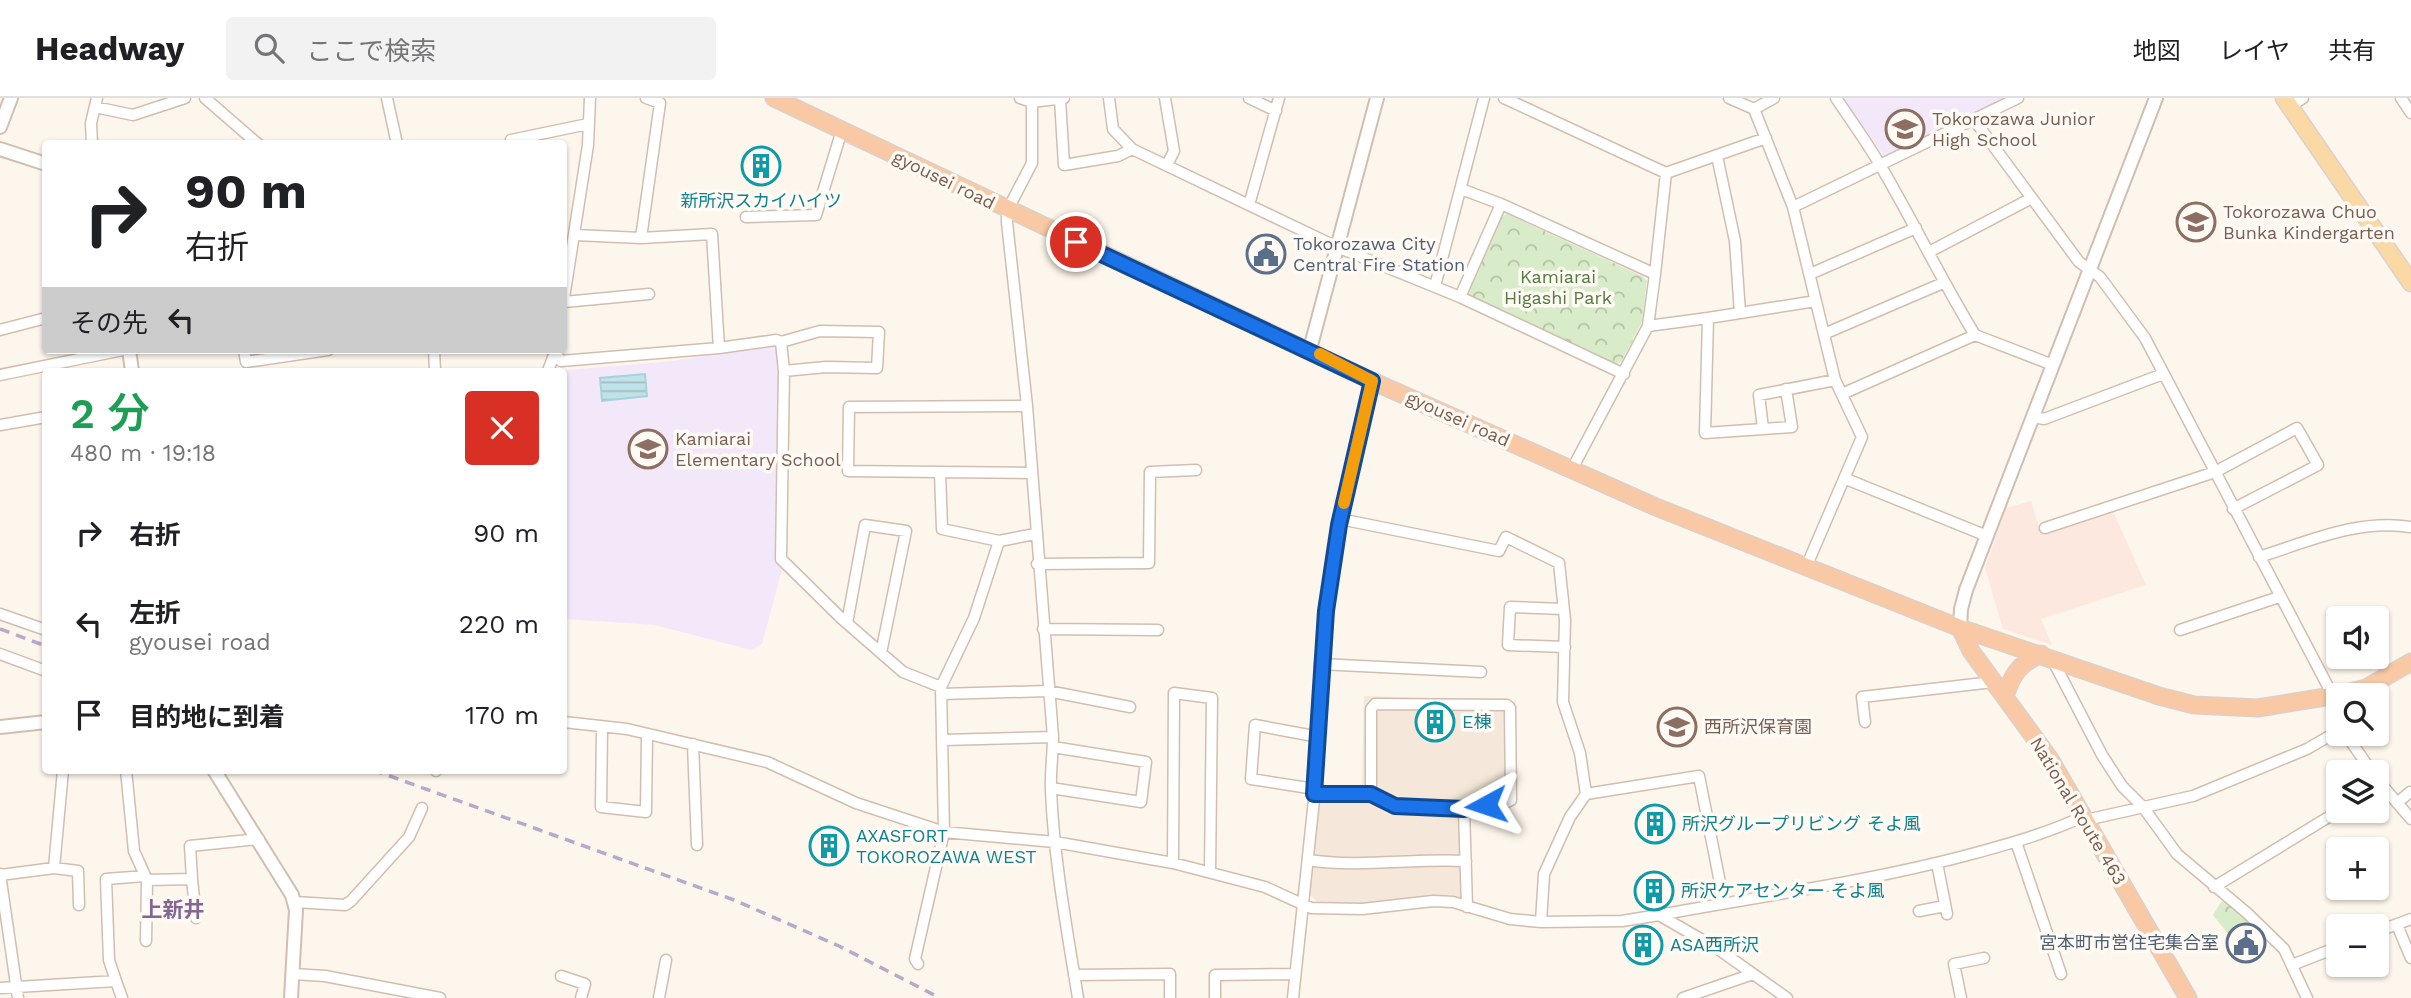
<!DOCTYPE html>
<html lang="ja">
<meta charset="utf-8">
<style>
:root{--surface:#fff;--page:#f2f2f2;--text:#202124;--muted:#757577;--line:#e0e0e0}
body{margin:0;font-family:"Work Sans","Noto Sans JP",sans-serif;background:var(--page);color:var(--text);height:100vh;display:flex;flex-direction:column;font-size:26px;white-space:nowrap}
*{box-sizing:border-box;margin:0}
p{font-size:23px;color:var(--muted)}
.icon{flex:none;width:38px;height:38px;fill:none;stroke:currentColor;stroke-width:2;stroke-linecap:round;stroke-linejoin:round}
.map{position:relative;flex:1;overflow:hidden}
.drawer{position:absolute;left:42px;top:270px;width:525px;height:406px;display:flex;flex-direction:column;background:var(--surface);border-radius:7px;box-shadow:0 2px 5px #0004}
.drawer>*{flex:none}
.hud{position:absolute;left:42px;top:42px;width:525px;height:214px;border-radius:7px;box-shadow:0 2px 5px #0004;background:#fff;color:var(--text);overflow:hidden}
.tools{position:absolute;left:2326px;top:508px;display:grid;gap:14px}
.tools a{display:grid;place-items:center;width:63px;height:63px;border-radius:7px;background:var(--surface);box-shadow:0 2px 5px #0004;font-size:35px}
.pin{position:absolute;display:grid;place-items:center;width:60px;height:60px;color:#fff;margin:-30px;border:4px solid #fff;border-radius:50%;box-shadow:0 2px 7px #0007}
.me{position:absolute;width:77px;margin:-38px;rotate:265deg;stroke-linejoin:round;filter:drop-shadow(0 0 5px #0008)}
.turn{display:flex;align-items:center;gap:24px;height:147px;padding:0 28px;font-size:32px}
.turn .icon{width:91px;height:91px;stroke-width:2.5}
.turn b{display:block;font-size:49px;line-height:60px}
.then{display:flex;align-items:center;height:66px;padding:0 28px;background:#0003;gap:14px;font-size:26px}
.round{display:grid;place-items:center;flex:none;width:74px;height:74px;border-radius:7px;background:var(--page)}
.overview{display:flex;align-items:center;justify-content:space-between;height:119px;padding:0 28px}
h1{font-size:42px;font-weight:600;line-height:52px;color:#1e9e55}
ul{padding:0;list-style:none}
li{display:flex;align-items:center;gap:21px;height:91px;padding:0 28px}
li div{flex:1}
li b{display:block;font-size:26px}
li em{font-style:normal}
header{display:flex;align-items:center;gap:42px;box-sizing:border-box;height:98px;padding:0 35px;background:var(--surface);border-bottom:2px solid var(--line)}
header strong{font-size:33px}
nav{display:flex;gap:38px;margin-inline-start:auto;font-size:24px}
.search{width:490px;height:63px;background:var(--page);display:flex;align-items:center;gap:18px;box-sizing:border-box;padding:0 24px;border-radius:7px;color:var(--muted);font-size:26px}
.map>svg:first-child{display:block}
.residential{fill:#f5e8da}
.commercial{fill:#fde8e0}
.education{fill:#f3e8fa}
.park{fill:url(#park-crowns)}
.water{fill:url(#water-rules);stroke:#a5d3da;stroke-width:2}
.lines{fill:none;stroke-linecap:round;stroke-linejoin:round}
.minor-casing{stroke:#d1beb0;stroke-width:13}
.tertiary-casing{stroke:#d1beb0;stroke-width:16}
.primary-casing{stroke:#dad1cd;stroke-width:19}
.trunk-casing{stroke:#dad1cd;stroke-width:19}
.minor{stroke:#fff;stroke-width:10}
.tertiary{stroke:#fff;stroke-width:12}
.primary{stroke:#fbd9a5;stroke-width:16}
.trunk{stroke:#f9c8a4;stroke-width:16}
.rail{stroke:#b9a8c9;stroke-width:3.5;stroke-dasharray:10 7;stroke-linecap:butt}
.route-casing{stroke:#114b97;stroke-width:18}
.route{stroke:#1a73e8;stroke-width:12}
.slow{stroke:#f59e0b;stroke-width:12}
.labels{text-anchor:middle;stroke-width:7;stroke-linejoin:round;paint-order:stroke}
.education-label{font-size:18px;fill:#785e54;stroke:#fffaf3;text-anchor:start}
.street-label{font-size:18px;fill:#7a5c4d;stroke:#fffaf3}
.culture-label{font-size:18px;fill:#0d838f;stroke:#fffaf3;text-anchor:start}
.service-label{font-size:18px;fill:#4e5e75;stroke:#fffaf3;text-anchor:start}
.park-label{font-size:18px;fill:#537a41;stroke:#fffaf3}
.quarter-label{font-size:21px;font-weight:bold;fill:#846695;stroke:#fffaf3}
</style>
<header>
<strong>Headway</strong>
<div class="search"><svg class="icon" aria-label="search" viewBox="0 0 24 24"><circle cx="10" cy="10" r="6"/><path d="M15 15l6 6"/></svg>ここで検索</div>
<nav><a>地図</a><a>レイヤ</a><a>共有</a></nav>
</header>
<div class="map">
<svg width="2411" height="900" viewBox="0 0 2411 900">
<defs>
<pattern id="park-crowns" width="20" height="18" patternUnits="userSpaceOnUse" patternTransform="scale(1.75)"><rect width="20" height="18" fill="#d8ecc9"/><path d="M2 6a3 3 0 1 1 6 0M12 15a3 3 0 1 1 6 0" fill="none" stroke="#b4c2a5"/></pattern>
<pattern id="water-rules" width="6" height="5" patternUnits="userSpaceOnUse" patternTransform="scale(1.75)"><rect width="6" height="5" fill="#bfe3e8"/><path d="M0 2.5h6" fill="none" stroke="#a0bbbe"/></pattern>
</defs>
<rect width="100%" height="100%" fill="#fdf6ec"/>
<path class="residential" d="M1364 598 1516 603V708L1470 715 1472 806 1438 798 1365 806 1317 804 1309 796 1321 688 1362 689Z"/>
<path class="commercial" d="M2031 403 2041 435 2113 413 2146 487 2041 521 2052 547 2003 531 1985 470 2006 410Z"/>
<path class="education" d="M1843 0H2006L1886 61Z
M776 247 779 249V301L775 458 782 472 762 546 751 552 655 527 564 521V273H556L672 263Z"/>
<path class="park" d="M1507 116 1642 178 1647 183 1642 224 1621 264 1615 266 1468 198 1466 192 1500 118Z
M2226 803 2247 820 2246 825 2228 836 2213 817 2221 804Z"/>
<path class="water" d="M645 276 647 298 602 303 600 280Z"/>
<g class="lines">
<defs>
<path id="minor" d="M205 0 258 46
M387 0 397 46
M1020 0 1032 4 1064 0
M1109 0 1113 31 1132 51 1337 149 1460 199 1624 276
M1165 0 1174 53 1167 67
M1249 0 1276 13
M1504 0 1666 75
M1729 0 1754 11 1793 109
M1836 0C1852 24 1869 47 1883 72 1915 127 1942 183 1975 237
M2401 0 2411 15
M1060 1 1064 67 1118 58 1132 51
M1032 4V65L1007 113V124L1027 308 1053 639C1053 657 1050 675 1051 693 1054 762 1067 832 1078 900
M95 9 133 17 185 0
M2289 9 2303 0
M1754 11 1774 0
M1975 23 2079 164 2100 179 2145 240 2333 598
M92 46 91 25 97 0
M511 46V42L588 26
M1717 58 1735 143 1740 215 1816 203
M1501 106 1655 176 1648 228
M1249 107 1279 0
M746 119 816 117 842 32
M641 140 660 5 646 0
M1929 154 2032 100
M1655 176 1666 75 1766 40
M1810 176 1916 130
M1435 188 1484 0
M1460 199 1501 106 1461 91
M564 200 588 47 590 0
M564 204 649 196
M1708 220 1740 215
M0 232 46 220
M1824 236 1943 185
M719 250 776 242 781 244 820 233 879 234 877 270 826 269 784 273 781 244
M244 252 246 264 328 252
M434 252 435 273
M552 252 561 263 719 250 712 136 641 140 575 137
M548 273 555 254
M784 273 781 461 841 520 903 574 941 589
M0 277 123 252
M1842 296 1975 237 2053 267
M2033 319 2044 321 2163 276
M0 327 46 319
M1763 331 1792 329 1786 291
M1572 371 1648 228 1708 220 1705 335 1763 331 1759 297 1835 282
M940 374 1032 375
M1846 381 1987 438
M1340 421 1499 453 1506 439 1559 465 1565 522 1563 604 1580 655 1586 696 1570 719 1544 776 1541 824
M2045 430 2215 374 2297 330 2318 367 2233 411
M999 443 1035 436
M2259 459C2310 443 2357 421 2411 429
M1037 466 1149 465 1150 374 1196 372
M1807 467 1862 339 1835 282 1793 109 2018 0
M1562 511 1510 509 1508 547 1565 549
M0 516 46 532
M847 525 865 427 906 433 881 555
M1043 531 1158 532
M2180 532 2279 499
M0 556 46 573
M2052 561 2102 657 2122 688 2143 709 2177 756 2247 815 2284 851 2307 900
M1320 566 1481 574
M941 596 1048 593 1130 609
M564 624 627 631 767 664 856 705 944 734 1055 744 1173 765 1265 789 1311 810 1362 811 1433 803 1453 804 1510 821 1541 824 1622 823 1659 817 1718 851 1787 900
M1865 624 1862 599 1993 584
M602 629 601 709 646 714 647 636
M2345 635 2372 674
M943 642 1053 639
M693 646 697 747
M126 672 134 753 147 782 146 843
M436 673 437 672
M2376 680 2411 721
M1051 690 1141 704 1146 664 1053 649
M1315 691 1251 681 1255 627 1319 639
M1314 696H1371V611L1375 606 1507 607 1510 610 1511 702 1507 704C1463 711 1411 719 1371 696
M1586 696 1699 678 1724 805
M2397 705 2410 694
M1464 711 1467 809
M2086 722 2193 698 2307 651 2338 633
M2016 744 2061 876
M1308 762C1361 770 1413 760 1466 763
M1173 765 1174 595 1212 600 1210 774
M1937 765 1947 816
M54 770 78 773 79 807
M0 776 18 900
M0 777 54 770 63 672
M192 781 196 820
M147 782 192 781 190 748 259 741
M2214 789 2340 712
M294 804 345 807 351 803 409 739 422 710
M1919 813 1945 808
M1659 817C1762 798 1866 784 1968 757 2008 746 2046 736 2084 718
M2397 827 2411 860
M2376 834 2411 821
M918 866 915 861 944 734 941 589 974 520 999 443 942 431 940 374 848 373 849 309 1027 308
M2292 867 2338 849
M293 876 325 878 440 900
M1074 877 1170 876V900
M561 878 585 886 581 900
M116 883 109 862 106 781 145 778
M0 890 116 883 122 900
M659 900 666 862
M1215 900V877L1295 876
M1293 900 1318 664 1320 568 1326 513 1339 427 1372 283
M1683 900 1753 876
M1961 900 1954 866 1984 860"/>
<path id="tertiary" d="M0 29 11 0
M0 51 46 66
M1310 251 1377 0
M129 252 132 273
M1960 530 1961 511 1966 492 2156 0
M0 629 46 624
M214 672 292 797 296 812 291 900"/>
<path id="primary" d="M2284 0 2411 185"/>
<path id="trunk" d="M774 0 1372 283 1656 409 1960 530 2159 598 2194 607 2258 610 2338 597
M1960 530 1971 553 2050 661 2188 900
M2339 597 2366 590 2411 564
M2005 599C2012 576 2019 566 2041 556"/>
</defs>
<use href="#minor" class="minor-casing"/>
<use href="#tertiary" class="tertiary-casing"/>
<use href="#primary" class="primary-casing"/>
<use href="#trunk" class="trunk-casing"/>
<use href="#minor" class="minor"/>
<use href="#tertiary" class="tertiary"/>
<use href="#primary" class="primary"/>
<use href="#trunk" class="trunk"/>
<path class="rail" d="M0 531 46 548
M373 672 734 802 839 848 940 900"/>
</g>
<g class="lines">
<defs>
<path id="route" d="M1076 144 1372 283 1339 427 1326 513 1314 696H1371L1395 708 1464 711 1486 707"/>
</defs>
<use href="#route" class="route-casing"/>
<use href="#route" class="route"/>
<path class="slow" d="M1320 256 1372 283 1344 405"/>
</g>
<defs>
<symbol id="school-ring" viewBox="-11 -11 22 22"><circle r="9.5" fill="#fffaf3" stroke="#8d6e63" stroke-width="1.5"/><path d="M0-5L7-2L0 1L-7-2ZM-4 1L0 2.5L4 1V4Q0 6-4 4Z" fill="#8d6e63"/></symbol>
<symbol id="building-ring" viewBox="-11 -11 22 22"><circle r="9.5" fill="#fffaf3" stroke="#0f9aa8" stroke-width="1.5"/><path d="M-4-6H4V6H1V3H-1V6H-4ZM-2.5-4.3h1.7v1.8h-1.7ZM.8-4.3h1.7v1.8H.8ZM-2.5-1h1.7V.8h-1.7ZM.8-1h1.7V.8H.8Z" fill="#0f9aa8"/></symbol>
<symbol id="civic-ring" viewBox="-11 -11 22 22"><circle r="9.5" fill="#fffaf3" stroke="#5c6f8a" stroke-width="1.5"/><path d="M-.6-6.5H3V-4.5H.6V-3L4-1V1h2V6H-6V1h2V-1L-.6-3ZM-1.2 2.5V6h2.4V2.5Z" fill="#5c6f8a"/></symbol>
</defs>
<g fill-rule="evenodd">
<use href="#school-ring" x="1883" y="9" width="44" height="44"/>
<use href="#building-ring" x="739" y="46" width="44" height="44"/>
<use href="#school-ring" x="2174" y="102" width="44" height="44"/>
<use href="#civic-ring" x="1244" y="134" width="44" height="44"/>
<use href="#school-ring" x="626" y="329" width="44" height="44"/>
<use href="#building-ring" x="1413" y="602" width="44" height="44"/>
<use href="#school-ring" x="1655" y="607" width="44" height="44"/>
<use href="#building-ring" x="1633" y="704" width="44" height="44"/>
<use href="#building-ring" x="807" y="726" width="44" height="44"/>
<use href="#building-ring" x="1632" y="771" width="44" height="44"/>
<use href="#civic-ring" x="2224" y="823" width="44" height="44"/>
<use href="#building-ring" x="1621" y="825" width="44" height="44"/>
</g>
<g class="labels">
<g class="education-label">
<text x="1932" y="27">Tokorozawa Junior<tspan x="1932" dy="21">High School</tspan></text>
<text x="2223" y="120">Tokorozawa Chuo<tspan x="2223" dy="21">Bunka Kindergarten</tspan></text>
<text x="675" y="347">Kamiarai<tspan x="675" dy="21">Elementary School</tspan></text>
<text x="1704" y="635">西所沢保育園</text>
</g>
<g class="street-label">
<text transform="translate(944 82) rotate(26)" y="6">gyousei road</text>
<text transform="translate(1458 321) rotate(24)" y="6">gyousei road</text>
<text transform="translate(2078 713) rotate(59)" y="6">National Route 463</text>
</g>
<g class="culture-label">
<text x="761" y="109" text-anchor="middle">新所沢スカイハイツ</text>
<text x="1462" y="630">E棟</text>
<text x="1682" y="732">所沢グループリビング そよ風</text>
<text x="856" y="744">AXASFORT<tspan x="856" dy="21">TOKOROZAWA WEST</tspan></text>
<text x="1681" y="799">所沢ケアセンター そよ風</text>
<text x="1670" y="853">ASA西所沢</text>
</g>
<g class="service-label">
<text x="1293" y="152">Tokorozawa City<tspan x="1293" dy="21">Central Fire Station</tspan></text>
<text x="2219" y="851" text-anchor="end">宮本町市営住宅集合室</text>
</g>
<g class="park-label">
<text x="1558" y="185">Kamiarai<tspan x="1558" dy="21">Higashi Park</tspan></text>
</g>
<g class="quarter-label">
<text x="173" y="819">上新井</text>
</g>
</g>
</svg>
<div class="tools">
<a><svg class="icon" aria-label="sound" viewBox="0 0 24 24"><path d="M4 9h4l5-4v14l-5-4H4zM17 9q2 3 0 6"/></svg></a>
<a><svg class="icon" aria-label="search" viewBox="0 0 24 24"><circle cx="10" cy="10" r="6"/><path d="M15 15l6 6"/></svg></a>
<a><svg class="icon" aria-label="layers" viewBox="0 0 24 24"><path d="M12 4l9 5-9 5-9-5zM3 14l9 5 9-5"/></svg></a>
<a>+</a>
<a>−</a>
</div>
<div class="pin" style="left:1076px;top:144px;background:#d93025"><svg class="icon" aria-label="arrive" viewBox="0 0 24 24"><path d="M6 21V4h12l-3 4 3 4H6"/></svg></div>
<svg class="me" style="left:1486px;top:707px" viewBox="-20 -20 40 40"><path d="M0-17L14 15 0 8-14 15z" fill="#1a73e8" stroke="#fff" stroke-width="4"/></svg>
<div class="hud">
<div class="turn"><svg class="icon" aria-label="right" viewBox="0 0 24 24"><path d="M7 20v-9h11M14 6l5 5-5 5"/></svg><div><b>90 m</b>右折</div></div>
<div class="then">その先<svg class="icon" aria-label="left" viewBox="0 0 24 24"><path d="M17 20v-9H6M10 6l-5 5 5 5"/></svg></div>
</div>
<section class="drawer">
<div class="overview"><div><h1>2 分</h1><p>480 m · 19:18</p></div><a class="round" style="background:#d93025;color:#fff"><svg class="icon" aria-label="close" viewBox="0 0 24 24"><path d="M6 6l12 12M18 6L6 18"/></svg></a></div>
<ul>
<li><svg class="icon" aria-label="right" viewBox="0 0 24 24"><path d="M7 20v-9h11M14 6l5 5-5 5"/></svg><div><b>右折</b></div><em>90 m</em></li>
<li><svg class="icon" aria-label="left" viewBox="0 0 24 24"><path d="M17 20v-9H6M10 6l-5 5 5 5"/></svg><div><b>左折</b><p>gyousei road</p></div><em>220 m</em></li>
<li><svg class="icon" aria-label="arrive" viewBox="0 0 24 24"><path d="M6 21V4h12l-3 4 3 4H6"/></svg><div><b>目的地に到着</b></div><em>170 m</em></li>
</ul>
</section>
</div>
